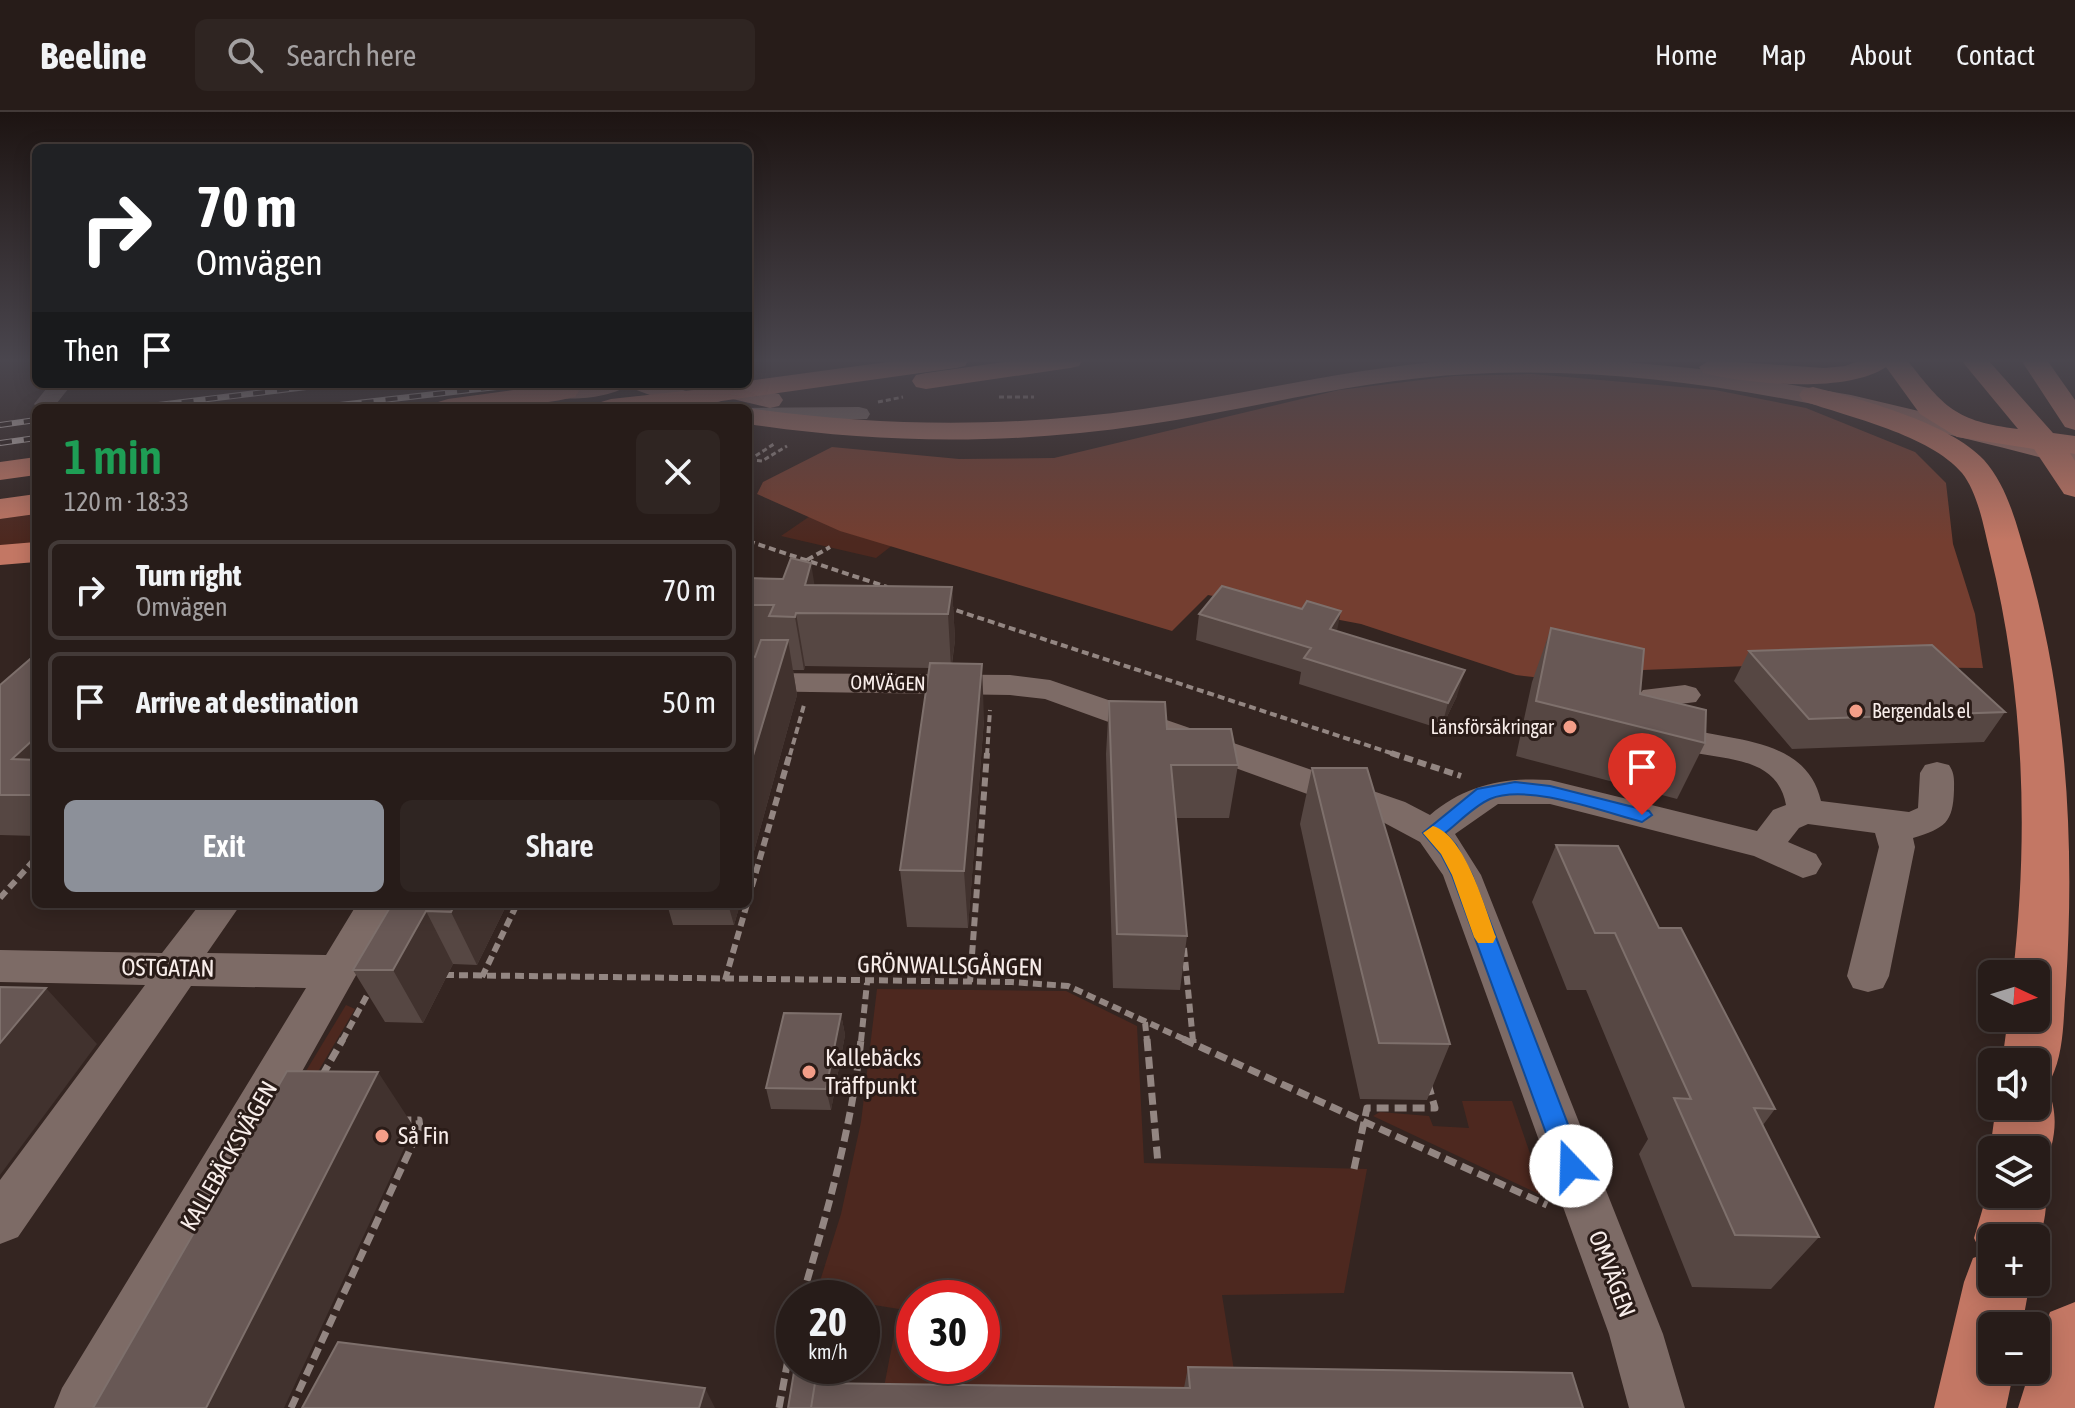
<!DOCTYPE html>
<meta charset="utf-8">
<style>
:root{--surface:#271c19;--page:#2f2522;--text:#f1f3f6;--muted:#a4a1a2;--line:#433a38;--accent:#8c9099}
body{margin:0;font-family:"Asap Condensed",sans-serif;background:var(--page);color:var(--text);height:100vh;display:flex;flex-direction:column;font-size:30px;white-space:nowrap}
*{box-sizing:border-box;margin:0}
p{font-size:26px;color:var(--muted)}
.icon{flex:none;width:44px;height:44px;fill:none;stroke:currentColor;stroke-width:2;stroke-linecap:round;stroke-linejoin:round}
.map{position:relative;flex:1;overflow:hidden}
.details{position:absolute;left:32px;top:292px;width:720px;height:504px;display:flex;flex-direction:column;background:var(--surface);border-radius:12px;box-shadow:0 4px 20px #0003,0 0 0 2px var(--line)}
.details>*{flex:none}
.banner{position:absolute;left:32px;top:32px;width:720px;height:244px;border-radius:12px;box-shadow:0 4px 20px #0003,0 0 0 2px var(--line);background:#202124;color:#fff;overflow:hidden}
.needle{width:52px;rotate:94deg}
.controls{position:absolute;left:1978px;top:848px;display:grid;gap:16px}
.controls a{display:grid;place-items:center;width:72px;height:72px;border-radius:12px;background:var(--surface);box-shadow:0 4px 20px #0003,0 0 0 2px var(--line);font-size:40px}
.speed{position:absolute;left:776px;top:1168px;display:flex;gap:16px;font-size:40px;font-weight:700;text-align:center}
.speed>*{display:grid;place-content:center;width:104px;height:104px;border-radius:50%;background:var(--surface);box-shadow:0 4px 20px #0003,0 0 0 2px var(--line);line-height:1}
.speed small{font-size:20px;font-weight:400}
.speed .limit{border:12px solid #d22;background:#fff;color:#111}
.pin{position:absolute;display:grid;place-items:center;width:68px;height:68px;color:#fff;margin:-82px -34px;border-radius:50% 50% 50% 0;rotate:-45deg;box-shadow:0 0 8px #0007}
.pin .icon{rotate:45deg}
.me{position:absolute;width:88px;margin:-44px;rotate:339deg;stroke-linejoin:round;filter:drop-shadow(0 0 6px #0008)}
.turn{display:flex;align-items:center;gap:28px;height:168px;padding:0 32px;font-size:36px}
.turn .icon{width:104px;height:104px;stroke-width:2.5}
.turn b{display:block;font-size:56px;line-height:68px}
.then{display:flex;align-items:center;height:76px;padding:0 32px;background:#0003;gap:16px;font-size:30px}
.round{display:grid;place-items:center;flex:none;width:84px;height:84px;border-radius:12px;background:var(--page)}
.overview{display:flex;align-items:center;justify-content:space-between;height:136px;padding:0 32px}
h1{font-size:48px;font-weight:600;line-height:60px;color:#1e9e55}
.button{display:flex;gap:16px;margin-top:auto;padding:16px 32px}
.button a{flex:1;height:92px;border-radius:12px;background:var(--accent);color:#fff;font-size:32px;font-weight:600;line-height:92px;text-align:center}
.button a+a{background:var(--page);color:var(--text)}
ul{padding:0;list-style:none}
li{display:flex;align-items:center;gap:24px;height:100px;margin:0 16px 12px;padding:0 16px;border:4px solid var(--line);border-radius:12px}
li div{flex:1}
li b{display:block;font-size:30px}
li em{font-style:normal}
header{display:flex;align-items:center;gap:48px;box-sizing:border-box;height:112px;padding:0 40px;background:var(--surface);border-bottom:2px solid var(--line)}
header strong{font-size:38px}
nav{display:flex;gap:44px;margin-inline-start:auto;font-size:28px}
.search{width:560px;height:72px;background:var(--page);display:flex;align-items:center;gap:20px;box-sizing:border-box;padding:0 28px;border-radius:12px;color:var(--muted);font-size:30px}
.map>svg:first-child{display:block}
.green{fill:#4d281f;fill-rule:evenodd}
.forest{fill:#743e30}
.lines{fill:none;stroke-linecap:round;stroke-linejoin:round}
.path-far3{stroke:#938682;stroke-width:3;stroke-dasharray:5 3;stroke-linecap:butt}
.path-far2{stroke:#938682;stroke-width:4;stroke-dasharray:7 4;stroke-linecap:butt}
.path-far1{stroke:#938682;stroke-width:6;stroke-dasharray:9 5;stroke-linecap:butt}
.path{stroke:#938682;stroke-width:7;stroke-dasharray:12 6;stroke-linecap:butt}
.minor{fill:#7d6b66;fill-rule:evenodd}
.major{fill:#a77265;fill-rule:evenodd}
.highway{fill:#c37764;fill-rule:evenodd}
.rail-casing{stroke:#c5b9b6;stroke-width:6}
.rail{stroke:#2a1c18;stroke-width:4;stroke-dasharray:12;stroke-linecap:butt}
.wall{fill:#564743}
.shaded-wall{fill:#41322e}
.building{fill:#685855;stroke:#7e706c;stroke-width:2}
.route{fill:#1a73e8;stroke:#114b97;stroke-width:2}
.slow{fill:#f59e0b}
.poi-dot{fill:#f49e88;stroke:#2a1c18;stroke-width:3}
.labels{text-anchor:middle;stroke-width:6;stroke-linejoin:round;paint-order:stroke}
.street-label{font-size:20px;fill:#f8edea;stroke:#2a1c18}
.poi-label{font-size:20px;fill:#f8edea;stroke:#2a1c18;text-anchor:start}
.near-street-label{font-size:24px;fill:#f8edea;stroke:#2a1c18}
.near-poi-label{font-size:24px;fill:#f8edea;stroke:#2a1c18;text-anchor:start}
</style>
<header>
<strong>Beeline</strong>
<div class="search"><svg class="icon" aria-label="search" viewBox="0 0 24 24"><circle cx="10" cy="10" r="6"/><path d="M15 15l6 6"/></svg>Search here</div>
<nav><a>Home</a><a>Map</a><a>About</a><a>Contact</a></nav>
</header>
<div class="map">
<svg width="2075" height="1296" viewBox="0 0 2075 1296">
<rect width="100%" height="100%" fill="#342521"/>
<path class="green" d="M36 402V432L0 435V407Z
M813 402 894 432 876 446 781 424Z
M877 877 1066 879 1137 914 1144 1051 1367 1057 1344 1181 1222 1183 1240 1296H880L899 1197 862 1191V1186L816 1182 841 1102 861 1010ZM914 1186H982V1254H914Z
M346 893 355 897 296 997H283Z
M1462 989H1512L1545 1085 1373 1004 1380 1000 1429 1004 1433 1014 1469 1016Z"/>
<path class="forest" d="M1532 262 1715 278 1806 296 1915 340 1946 371 1953 432 1975 502 1983 556 1748 554 1643 558 1578 570 1516 563 1361 512 1208 483 1172 519 840 419 757 382 763 370 832 335 959 347 1054 346 1339 278 1454 264Z"/>
<g class="lines">
<path class="path-far3" d="M999 285H1034
M878 290 903 285
M749 348 762 349 787 334
M749 348 774 332"/>
<path class="path-far2" d="M748 429 887 475
M807 448 830 435
M946 495 1397 643
M790 643 804 593
M987 643 990 598"/>
<path class="path-far1" d="M1391 641 1461 664
M0 786 36 746
M748 788 790 641
M1184 836 1193 929
M445 863 1012 870 1068 874 1188 929
M482 865 517 792
M725 868 747 792
M970 870 987 641
M1145 910 1147 929
M342 929 370 878
M861 929 867 871"/>
<path class="path" d="M1147 927 1158 1052
M1183 927 1547 1093
M1193 927V931
M322 964 343 927
M1354 1057 1367 996H1435L1429 975
M802 1186C827 1100 852 1016 861 927
M291 1296 420 1016 419 1008H406
M779 1296 794 1215"/>
<path class="minor" d="M50 272H72L53 296H37L34 292Z
M859 295 867 297 870 302 867 307 748 309 745 296Z
M748 561 1010 563 1050 568 1405 690 1430 703C1465 673 1504 665 1550 668L1757 719 1773 698 1786 693C1772 615 1649 672 1630 593L1643 578 1685 573 1696 576 1701 583 1696 590 1663 594 1666 606 1677 614C1728 630 1806 623 1821 689L1909 700 1918 696 1920 661 1925 653 1937 650 1949 653C1955 662 1954 668 1954 678 1953 711 1945 716 1913 726L1915 735 1889 864 1883 876 1868 880 1853 876 1847 864 1879 735 1875 721 1808 712 1799 716 1788 730 1816 742 1822 752 1816 762 1803 766 1754 744 1550 692H1498L1455 722 1481 763 1663 1222 1685 1296H1629L1609 1222 1443 763 1420 730 1379 708 1045 587 1010 583 748 579Z
M200 792H241L207 841 326 843 357 792H396L113 1296H54L62 1276 306 876 191 874 18 1125 0 1132V1068L145 873 0 870V838L162 841Z"/>
<path class="major" d="M1456 248H1605L1700 257 1851 283 2075 336V354C1876 304 1677 251 1471 262 1360 267 1253 297 1144 313 1012 333 880 332 748 312V296C880 315 1011 316 1143 297 1247 282 1350 256 1456 248Z
M561 272H664L721 290 725 296H684L626 274C612 285 573 289 556 285L552 279Z
M691 272H737L779 282 783 288 779 294 770 296 695 278Z"/>
<path class="highway" d="M902 248H969L965 254 956 256 672 296H597L601 290 611 287 748 272V269Z
M1018 248H1083L1079 254 1070 256 926 277 916 275 912 269 916 263 926 261Z
M1710 248 1824 256 1845 254 1861 248H1907C1945 296 1955 309 2018 317L1961 248H1988L2053 321 2075 324V342L2070 341 2075 349V385L2064 382 2034 337 1957 325 1920 302 1886 255C1847 282 1747 272 1703 261L1699 255Z
M2021 248H2047L2075 288V318L2065 315Z
M556 272 575 273 579 279 575 285C528 296 481 296 434 296L438 290 448 287Z
M1813 275C1861 287 1950 311 1984 348 2008 375 2017 414 2027 448 2067 587 2075 729 2066 873 2063 905 2065 938 2051 967L2038 972 2047 976C2060 1003 2055 1031 2043 1058L2036 1060C2052 1080 2046 1111 2036 1134V1126H1992V1170H2030L2022 1214H1992V1258H2014L2006 1296H1934L1964 1170 1973 1146 1982 1143 1974 1126 1992 1065V1082H2036V1038H1992V1041L1990 1038 1996 994H2036V950H2002L2008 906H2036V862H2013C2029 720 2024 579 1990 441 1984 416 1978 381 1962 361 1930 323 1849 305 1803 289L1799 283 1803 277Z
M36 345V363L0 368V350Z
M36 382V402L0 407V387Z
M36 430V450L0 453V433Z
M2075 1190V1296H2018L2030 1258H2036V1239L2050 1200Z"/>
<defs>
<path id="rail" d="M134 296 331 272
M314 296 522 272
M0 313 36 308
M0 331 36 326"/>
</defs>
<use href="#rail" class="rail-casing"/>
<use href="#rail" class="rail"/>
</g>
<path class="wall" d="M748 466 815 474 952 475 955 528 952 552 984 607 968 816 907 815 900 758 930 556 805 554 804 558H793L797 583 748 761Z
M1199 502 1337 520 1457 584 1441 617 1299 572 1301 560 1196 528Z
M1551 516 1705 631 1677 687 1516 644 1532 570Z
M1749 539 2005 600 1984 630 1792 637 1734 569Z
M36 542V724L0 723V573Z
M1109 589 1167 617 1238 653 1229 706H1176L1187 824 1180 878 1113 876 1106 642Z
M1312 656 1450 932 1427 988 1360 987 1300 712Z
M1556 733 1659 816 1775 997 1763 1013 1819 1125 1771 1177 1692 1175 1639 1042 1648 1027 1586 878H1567L1532 790Z
M392 792H507L477 853 453 852 423 911 385 910 353 858Z
M667 792H740L734 813H673Z
M841 902 845 923 831 998 771 997 766 976Z
M1188 1255 1583 1296 827 1271 1184 1276Z"/>
<path class="shaded-wall" d="M71 272H109L73 276Z
M811 451 819 501 805 473Z
M952 475 955 528 951 556 948 502Z
M1341 499 1336 524 1330 517Z
M796 501 805 554 804 558 795 505Z
M788 528 797 583 748 761V660Z
M982 552 984 607 968 816 964 759Z
M1465 558 1457 584 1441 617 1448 591Z
M36 625V678L12 647Z
M455 792H507L477 853 451 800Z
M728 792H740L734 813Z
M426 799 453 852 423 911 393 858Z
M46 876 97 932 0 1063V931Z
M841 902 845 923 831 998 826 977Z
M378 960 414 1015 284 1296H206Z
M825 1254H829L824 1296H820Z
M705 1276 715 1296H699Z"/>
<path class="building" d="M791 446 811 451 805 473 952 475 948 502 796 501 795 505 769 504 774 493H748V466L783 467Z
M1222 474 1302 497 1307 489 1341 499 1330 517 1465 558 1448 591 1304 546 1311 536 1199 502Z
M1551 516 1644 537 1640 582 1706 598 1705 631 1536 589Z
M761 528H788L748 660V544L755 545Z
M1932 533 2005 600 1809 607 1749 539Z
M36 542V625L12 647 36 648V683H0V573Z
M930 551 982 552 964 759 900 758Z
M1109 589 1165 590 1167 617H1231L1238 653H1171L1187 824 1117 822Z
M1312 656H1367L1450 932 1379 931Z
M1556 733 1618 734 1659 816H1681L1775 997 1754 996 1819 1125 1735 1123 1674 986 1691 987 1615 821H1595Z
M392 792H455L451 800 426 799 393 858H353Z
M0 875 46 876 0 931Z
M784 901 841 902 826 977 766 976Z
M287 959 378 960 206 1296H93Z
M338 1230 705 1276 699 1296H302Z
M795 1254H825L823 1271H815L811 1296H788Z
M1188 1255 1572 1261 1583 1296H811L815 1271 1190 1276Z"/>
<linearGradient id="sky" x2="0" y2="1"><stop stop-color="#1d1412"/><stop offset="0.58" stop-color="#4a464e"/><stop offset="1" stop-color="#4a464e" stop-opacity="0"/></linearGradient>
<rect width="2075" height="429" fill="url(#sky)"/>
<path class="route" d="M1515 670 1550 674 1649 699 1652 703 1642 710C1604 700 1527 671 1490 687 1474 694 1458 711 1445 721L1456 733 1472 763 1584 1054 1580 1063 1571 1066 1562 1063 1558 1054 1452 763 1441 742 1423 721 1477 677Z"/>
<path class="slow" d="M1433 714C1465 723 1485 796 1496 825L1493 831H1478L1474 825 1452 763 1441 742 1423 721Z"/>
<g class="poi-dot">
<circle cx="1856" cy="599" r="8"/>
<circle cx="1570" cy="615" r="8"/>
<circle cx="809" cy="960" r="8"/>
<circle cx="382" cy="1024" r="8"/>
</g>
<g class="labels">
<g class="street-label">
<text transform="translate(888 571) rotate(1)" y="7">OMVÄGEN</text>
</g>
<g class="poi-label">
<text x="1872" y="606">Bergendals el</text>
<text x="1554" y="622" text-anchor="end">Länsförsäkringar</text>
</g>
<g class="near-street-label">
<text transform="translate(950 854) rotate(1)" y="8">GRÖNWALLSGÅNGEN</text>
<text transform="translate(168 856) rotate(1)" y="8">OSTGATAN</text>
<text transform="translate(229 1044) rotate(-60)" y="8">KALLEBÄCKSVÄGEN</text>
<text transform="translate(1612 1162) rotate(69)" y="8">OMVÄGEN</text>
</g>
<g class="near-poi-label">
<text x="825" y="954">Kallebäcks<tspan x="825" dy="28">Träffpunkt</tspan></text>
<text x="398" y="1032">Så Fin</text>
</g>
</g>
</svg>
<div class="controls">
<a><svg class="needle" viewBox="-14 -14 28 28"><path d="M0-13l5 13h-10z" fill="#e53935"/><path d="M0 13l5-13h-10z" fill="#a4a1a2"/></svg></a>
<a><svg class="icon" aria-label="sound" viewBox="0 0 24 24"><path d="M4 9h4l5-4v14l-5-4H4zM17 9q2 3 0 6"/></svg></a>
<a><svg class="icon" aria-label="layers" viewBox="0 0 24 24"><path d="M12 4l9 5-9 5-9-5zM3 14l9 5 9-5"/></svg></a>
<a>+</a>
<a>−</a>
</div>
<div class="speed"><div>20<small>km/h</small></div><div class="limit">30</div></div>
<div class="pin" style="left:1642px;top:703px;background:#d93025"><svg class="icon" aria-label="arrive" viewBox="0 0 24 24"><path d="M6 21V4h12l-3 4 3 4H6"/></svg></div>
<svg class="me" style="left:1571px;top:1054px" viewBox="-20 -20 40 40"><circle r="19" fill="#fff"/><path d="M0-13L10 11 0 6-10 11z" fill="#1a73e8"/></svg>
<div class="banner">
<div class="turn"><svg class="icon" aria-label="right" viewBox="0 0 24 24"><path d="M7 20v-9h11M14 6l5 5-5 5"/></svg><div><b>70 m</b>Omvägen</div></div>
<div class="then">Then<svg class="icon" aria-label="arrive" viewBox="0 0 24 24"><path d="M6 21V4h12l-3 4 3 4H6"/></svg></div>
</div>
<section class="details">
<div class="overview"><div><h1>1 min</h1><p>120 m · 18:33</p></div><a class="round"><svg class="icon" aria-label="close" viewBox="0 0 24 24"><path d="M6 6l12 12M18 6L6 18"/></svg></a></div>
<ul>
<li><svg class="icon" aria-label="right" viewBox="0 0 24 24"><path d="M7 20v-9h11M14 6l5 5-5 5"/></svg><div><b>Turn right</b><p>Omvägen</p></div><em>70 m</em></li>
<li><svg class="icon" aria-label="arrive" viewBox="0 0 24 24"><path d="M6 21V4h12l-3 4 3 4H6"/></svg><div><b>Arrive at destination</b></div><em>50 m</em></li>
</ul>
<div class="button"><a>Exit</a><a>Share</a></div>
</section>
</div>
